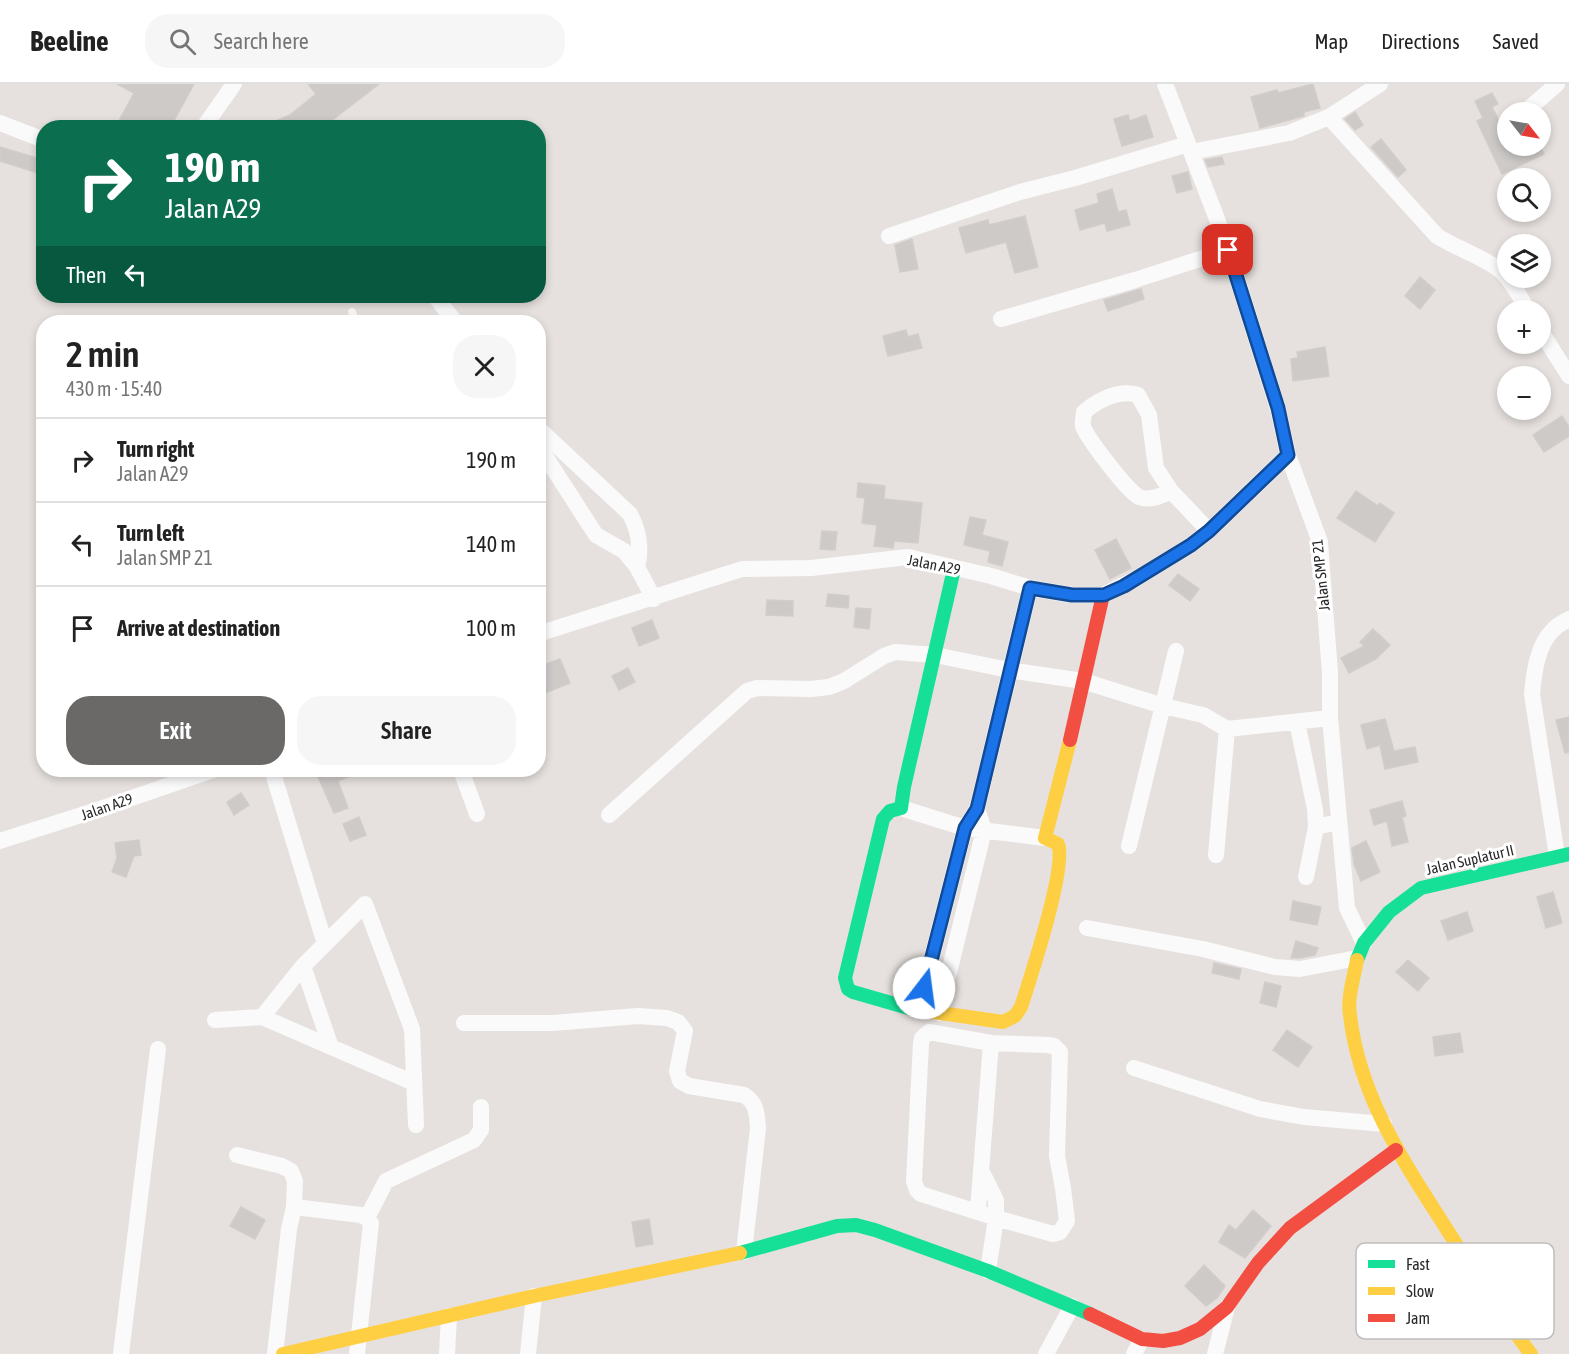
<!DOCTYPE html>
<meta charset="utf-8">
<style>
:root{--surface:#fff;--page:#f6f6f6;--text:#222;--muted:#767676;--line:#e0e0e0;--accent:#6a6968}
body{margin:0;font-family:"Asap Condensed",sans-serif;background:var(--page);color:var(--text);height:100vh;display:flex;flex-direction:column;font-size:22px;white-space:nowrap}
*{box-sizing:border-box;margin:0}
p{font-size:20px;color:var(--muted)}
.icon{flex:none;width:33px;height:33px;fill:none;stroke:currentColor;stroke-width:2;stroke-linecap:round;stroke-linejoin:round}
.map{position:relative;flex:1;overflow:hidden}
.sheet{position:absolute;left:36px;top:231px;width:510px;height:462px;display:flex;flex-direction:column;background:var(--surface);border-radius:24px;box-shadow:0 3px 9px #0003}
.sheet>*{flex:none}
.banner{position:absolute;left:36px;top:36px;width:510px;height:183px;border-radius:24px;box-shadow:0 3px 9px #0003;background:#0b6e4f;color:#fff;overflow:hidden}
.needle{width:39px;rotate:121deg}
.buttons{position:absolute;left:1497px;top:18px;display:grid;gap:12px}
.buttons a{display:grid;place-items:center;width:54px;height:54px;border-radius:50%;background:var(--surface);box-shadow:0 3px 9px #0003;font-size:30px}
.pin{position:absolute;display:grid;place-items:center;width:51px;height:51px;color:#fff;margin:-26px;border-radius:12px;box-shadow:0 3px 9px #0006}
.me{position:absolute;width:66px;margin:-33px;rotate:15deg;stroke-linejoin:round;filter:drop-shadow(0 0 4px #0008)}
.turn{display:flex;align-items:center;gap:21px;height:126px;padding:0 30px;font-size:27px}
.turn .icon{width:78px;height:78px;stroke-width:2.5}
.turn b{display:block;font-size:42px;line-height:51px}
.then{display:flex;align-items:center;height:57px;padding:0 30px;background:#0003;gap:12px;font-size:22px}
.round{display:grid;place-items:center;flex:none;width:63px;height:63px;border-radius:24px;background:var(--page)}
.headline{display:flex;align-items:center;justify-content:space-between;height:102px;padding:0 30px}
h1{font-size:36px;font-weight:600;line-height:45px}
.cta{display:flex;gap:12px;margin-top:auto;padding:12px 30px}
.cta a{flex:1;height:69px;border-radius:24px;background:var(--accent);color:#fff;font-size:24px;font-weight:600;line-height:69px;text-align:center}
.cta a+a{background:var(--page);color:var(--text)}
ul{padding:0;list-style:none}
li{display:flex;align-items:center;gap:18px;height:84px;padding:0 30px;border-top:2px solid var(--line)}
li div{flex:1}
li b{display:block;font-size:22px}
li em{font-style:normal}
header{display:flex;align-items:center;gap:36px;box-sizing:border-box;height:84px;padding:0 30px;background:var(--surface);border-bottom:2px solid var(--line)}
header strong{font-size:28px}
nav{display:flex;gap:33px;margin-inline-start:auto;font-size:21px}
.search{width:420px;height:54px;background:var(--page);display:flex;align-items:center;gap:15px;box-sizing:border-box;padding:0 21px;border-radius:24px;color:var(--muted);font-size:22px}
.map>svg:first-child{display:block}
.building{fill:#cdcac8;stroke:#d1cdca;stroke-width:1.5}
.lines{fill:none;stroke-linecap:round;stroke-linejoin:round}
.lane{stroke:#fbfafa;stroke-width:8}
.street{stroke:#fbfafa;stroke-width:16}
.fast{stroke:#16e098;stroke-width:14}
.slow{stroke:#ffcf43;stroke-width:14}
.jam{stroke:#f24e42;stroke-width:14}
.route-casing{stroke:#114b97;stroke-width:15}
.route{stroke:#1a73e8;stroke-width:10}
.labels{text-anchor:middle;stroke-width:6;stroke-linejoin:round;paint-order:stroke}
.street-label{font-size:15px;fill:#282828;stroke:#fff}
.key{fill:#fff;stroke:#bebebe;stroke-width:1.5}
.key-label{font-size:16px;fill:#282828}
</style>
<header>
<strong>Beeline</strong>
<div class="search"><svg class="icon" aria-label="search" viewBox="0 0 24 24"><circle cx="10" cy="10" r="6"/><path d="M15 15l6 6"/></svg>Search here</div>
<nav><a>Map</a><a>Directions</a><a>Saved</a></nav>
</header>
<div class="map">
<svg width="1569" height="1270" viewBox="0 0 1569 1270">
<rect width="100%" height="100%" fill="#e6e1de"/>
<path class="building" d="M117 0H194L170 44H115L134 9Z
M308 0H379L322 44H259L290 31 316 10Z
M1313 0 1320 24 1304 28V32L1300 33 1260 44 1251 13 1277 6 1278 9Z
M1492 9 1498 20 1492 23 1508 55V62H1511L1514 69 1529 62H1540L1544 70 1502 90 1477 37 1483 34 1475 17Z
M1355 28 1363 41 1355 46 1345 35Z
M1128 31 1130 37 1146 31 1153 53 1122 62 1114 35Z
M1381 55 1406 86 1398 93 1371 63Z
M0 63 44 76V91L0 77Z
M1222 73 1224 80 1208 83 1205 76Z
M1188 88 1192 105 1177 109 1172 92Z
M1112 105 1118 128 1126 126 1130 141 1107 147 1105 139 1080 146 1075 126 1099 119 1097 110Z
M1025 132 1038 183 1015 189 1006 158 966 169 959 144 988 136 989 141Z
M912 155 918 185 900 188 895 161Z
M1420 193 1435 206 1420 225 1405 212Z
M1141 205 1144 215 1108 227 1104 216Z
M906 246 908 253 918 250 922 264 888 272 883 252Z
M1325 263 1329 292 1293 297 1291 275 1298 274 1297 268Z
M1562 332 1569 343V352L1544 368 1533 351Z
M858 399 885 402 884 415 922 419 918 459 894 457 893 464 874 462 877 441 862 439 865 414 857 413Z
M1356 407 1378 422 1380 419 1394 429 1375 458 1337 434Z
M970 433 986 436 982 451 1008 458 1002 482 988 478 990 467 964 461Z
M822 447 837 448 835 466 820 465Z
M1116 455 1131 484 1110 495 1095 466Z
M1178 490 1199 505 1190 517 1169 501Z
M828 510 849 512 848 524 826 522Z
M767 516 793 517V532L766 531Z
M856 524 871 525 869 545 854 543Z
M652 536 659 554 639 562 632 544Z
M1373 545 1390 561 1376 575 1349 589 1341 574 1364 562 1360 558Z
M560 575 570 599 538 612V583Z
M628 584 635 598 619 606 612 592Z
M1569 633V668L1565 669 1556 636Z
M1385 635 1394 667 1415 663 1418 678 1385 685 1380 661 1367 665 1361 641Z
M315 686H365L338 697 348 724 334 729Z
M241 709 249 721 234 731 227 718Z
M1402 717 1406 732 1402 733 1408 758 1392 762 1387 737 1374 741 1370 726Z
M359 733 366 751 350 757 343 740Z
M139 756 141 771 134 772 126 793 112 788 117 774 115 759Z
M1366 757 1380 788 1361 797 1354 780 1352 764Z
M1553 808 1562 839 1546 844 1537 813Z
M1293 817 1321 823 1317 841 1290 836Z
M1467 828 1473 847 1448 856 1441 837Z
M1296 857 1318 864 1315 871 1299 874H1291Z
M1408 876 1429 894 1418 907 1396 888Z
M1214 879 1241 885 1239 895 1212 889Z
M1265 898 1281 902 1276 923 1260 919Z
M1287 946 1312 963 1298 983 1273 966Z
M1460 949 1463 968 1435 972 1433 953Z
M241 1123 265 1136 255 1155 230 1142Z
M1253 1126 1271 1142 1245 1174 1219 1158 1229 1141 1236 1146Z
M649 1135 653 1160 636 1163 632 1138Z
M1204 1181 1225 1202 1217 1214 1206 1222 1185 1202Z"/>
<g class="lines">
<path class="lane" d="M352 228 356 238"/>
<path class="street" d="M1165 0 1217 135 1238 197 1278 325 1288 371 1320 458 1330 589V634L1347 824 1364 859
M1525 28 1557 0
M1329 33 1437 152C1456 164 1478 171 1497 184 1511 194 1519 212 1528 226
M0 39 44 56
M203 44 234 0
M1191 68 1289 49 1329 33 1380 0
M889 152 1020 108 1075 94 1188 60
M435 212 455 238
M1001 235 1135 196 1228 166
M1540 246 1569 292
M538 344 630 430C639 447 642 464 637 483
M538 361 596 451 624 467 637 483 654 515
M1171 407C1161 412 1150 417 1139 413 1129 409 1086 353 1083 342 1082 339 1084 332 1084 328 1098 316 1119 305 1138 311L1149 331 1156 384 1171 407 1209 447
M538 550 742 485 811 484 908 473 991 492 1030 504 1072 511H1103L1134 496 1191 461 1209 447 1288 371
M1297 638 1315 725 1316 743 1338 738
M272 686 325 860
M461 686 477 730
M901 724 965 744 1045 754
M609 731 747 607 757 604 811 605 829 603 844 597 884 572 895 568 935 571 1009 586 1083 597 1163 622 1203 631 1227 645 1330 634
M0 757 97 726 213 686
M1129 762 1176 567
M1216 771 1227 645
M1557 772 1532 610C1534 589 1537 561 1553 546 1557 541 1564 538 1569 535
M1306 793 1316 743
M1087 844 1203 865 1275 883 1300 885 1357 874
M303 882 331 963
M918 927 965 744 977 725 1030 504
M939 929 984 746 977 725
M262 933 414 999
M215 936 262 933 303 882 365 820 412 945 416 1041
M464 939H553L638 932 667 934 678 938 685 947 677 987 680 997 689 1002 744 1011C757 1019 757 1030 758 1044L744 1168
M1134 984 1260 1025 1304 1033 1384 1040
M237 1071 282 1082 291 1087 295 1097 294 1123
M982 1088 996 1116V1134L1053 1150 1060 1148 1067 1137 1063 1104 1057 1072 1060 968 1054 962 1048 961 991 959
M978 1126 991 959 929 948 922 954 921 959 914 1097 917 1106 921 1110 996 1134 988 1187
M367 1134 386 1097 474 1056 481 1046V1023
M121 1270 158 965
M275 1270 289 1145 294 1123 361 1131 367 1134 371 1139 357 1270
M447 1270 449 1232
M528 1270 534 1212
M1046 1270 1072 1222
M1134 1270 1142 1255
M1215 1270 1227 1223"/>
<path class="fast" d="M1357 876 1364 859 1389 828 1421 804 1569 770
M912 925 853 908 848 905 845 894 883 735 890 727 901 724 904 703 954 485
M740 1169 837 1142 856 1141 875 1146 988 1187 1090 1230"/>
<path class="slow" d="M1357 876C1354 893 1347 914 1350 931 1359 1011 1402 1075 1444 1141 1472 1185 1500 1229 1531 1270
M912 925 1003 938 1015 932 1021 923C1030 895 1067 783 1058 760L1045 754 1070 656
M283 1270 534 1212 740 1169"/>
<path class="jam" d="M1070 656 1103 511
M1090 1230 1142 1255 1163 1257 1180 1254 1200 1245 1227 1223 1258 1179 1290 1144 1396 1066"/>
</g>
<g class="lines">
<defs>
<path id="route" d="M924 904 965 744 977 725 1030 504 1072 511H1104L1124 502 1191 461 1209 447 1288 371 1278 324 1228 166"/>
</defs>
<use href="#route" class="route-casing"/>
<use href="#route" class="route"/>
</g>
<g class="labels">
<g class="street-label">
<text transform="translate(934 481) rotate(11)" y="5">Jalan A29</text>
<text transform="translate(1321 491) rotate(-96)" y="5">Jalan SMP 21</text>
<text transform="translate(107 723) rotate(-19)" y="5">Jalan A29</text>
<text transform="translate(1470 776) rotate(-13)" y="5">Jalan Suplatur II</text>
</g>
</g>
<rect x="1356" y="1159" width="198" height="96" rx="9" class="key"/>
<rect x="1368" y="1176" width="27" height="8" fill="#16e098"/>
<rect x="1368" y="1203" width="27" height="8" fill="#ffcf43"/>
<rect x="1368" y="1230" width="27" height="8" fill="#f24e42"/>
<g class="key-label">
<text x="1406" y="1186">Fast</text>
<text x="1406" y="1213">Slow</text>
<text x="1406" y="1240">Jam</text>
</g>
</svg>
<div class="buttons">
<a><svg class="needle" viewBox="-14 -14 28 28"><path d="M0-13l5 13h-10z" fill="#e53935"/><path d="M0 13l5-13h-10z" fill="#767676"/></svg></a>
<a><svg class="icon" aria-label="search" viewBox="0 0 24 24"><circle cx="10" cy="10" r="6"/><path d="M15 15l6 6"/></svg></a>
<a><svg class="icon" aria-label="layers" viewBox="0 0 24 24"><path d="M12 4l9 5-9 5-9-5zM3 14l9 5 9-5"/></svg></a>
<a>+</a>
<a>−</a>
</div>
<div class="pin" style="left:1228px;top:166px;background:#d93025"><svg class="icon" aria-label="arrive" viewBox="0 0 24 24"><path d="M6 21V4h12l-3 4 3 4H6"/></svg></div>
<svg class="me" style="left:924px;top:904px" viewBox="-20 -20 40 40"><circle r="19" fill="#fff"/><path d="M0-13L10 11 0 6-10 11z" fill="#1a73e8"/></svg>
<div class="banner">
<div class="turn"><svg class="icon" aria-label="right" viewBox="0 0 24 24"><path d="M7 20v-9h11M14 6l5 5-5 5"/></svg><div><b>190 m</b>Jalan A29</div></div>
<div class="then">Then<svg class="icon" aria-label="left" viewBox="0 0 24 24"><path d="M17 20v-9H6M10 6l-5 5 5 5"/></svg></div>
</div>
<section class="sheet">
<div class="headline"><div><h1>2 min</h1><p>430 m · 15:40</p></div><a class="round"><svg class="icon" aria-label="close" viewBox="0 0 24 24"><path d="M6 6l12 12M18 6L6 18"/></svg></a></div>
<ul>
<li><svg class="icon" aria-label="right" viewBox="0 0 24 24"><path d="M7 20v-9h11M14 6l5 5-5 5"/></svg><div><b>Turn right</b><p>Jalan A29</p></div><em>190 m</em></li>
<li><svg class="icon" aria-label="left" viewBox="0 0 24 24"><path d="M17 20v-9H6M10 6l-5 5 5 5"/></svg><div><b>Turn left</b><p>Jalan SMP 21</p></div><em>140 m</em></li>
<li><svg class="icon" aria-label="arrive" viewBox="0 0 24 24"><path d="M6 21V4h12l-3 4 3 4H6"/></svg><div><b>Arrive at destination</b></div><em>100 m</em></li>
</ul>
<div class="cta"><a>Exit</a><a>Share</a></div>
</section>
</div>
